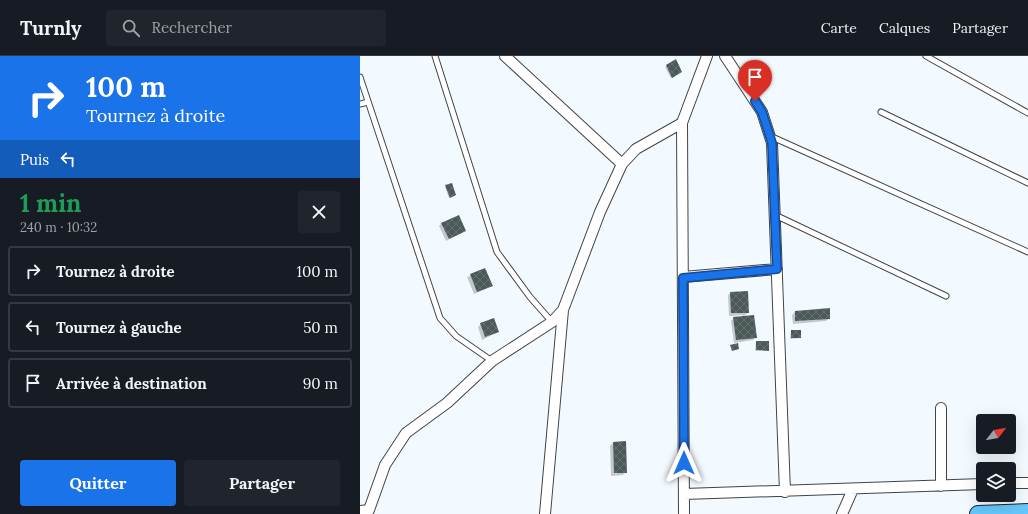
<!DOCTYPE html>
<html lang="fr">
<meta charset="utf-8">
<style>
:root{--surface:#171b24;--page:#20242c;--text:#f1f3f6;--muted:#9ea1a6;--line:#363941;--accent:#1a73e8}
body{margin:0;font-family:Lora,serif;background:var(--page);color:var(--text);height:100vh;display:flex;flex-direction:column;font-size:15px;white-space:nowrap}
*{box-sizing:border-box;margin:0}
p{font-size:13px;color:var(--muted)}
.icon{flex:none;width:22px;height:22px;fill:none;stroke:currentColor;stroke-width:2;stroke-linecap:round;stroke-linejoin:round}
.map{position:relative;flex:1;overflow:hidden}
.drawer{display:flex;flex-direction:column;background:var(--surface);width:360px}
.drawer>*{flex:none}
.hud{background:#1a73e8;color:#fff;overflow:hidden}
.needle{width:26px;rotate:59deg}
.fabs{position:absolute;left:616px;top:358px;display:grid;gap:8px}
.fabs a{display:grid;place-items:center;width:40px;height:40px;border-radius:4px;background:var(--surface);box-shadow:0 4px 16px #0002;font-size:20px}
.pin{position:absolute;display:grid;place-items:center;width:34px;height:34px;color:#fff;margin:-41px -17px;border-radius:50% 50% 50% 0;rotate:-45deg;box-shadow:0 0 4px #0007}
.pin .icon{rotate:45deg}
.me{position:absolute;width:44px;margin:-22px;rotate:0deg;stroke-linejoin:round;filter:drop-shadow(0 0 3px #0008)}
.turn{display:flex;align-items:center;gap:14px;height:84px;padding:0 20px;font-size:18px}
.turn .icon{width:52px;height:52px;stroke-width:2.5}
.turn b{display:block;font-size:28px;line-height:34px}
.then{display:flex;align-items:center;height:38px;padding:0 20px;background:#0003;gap:8px;font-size:15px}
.round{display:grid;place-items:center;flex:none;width:42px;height:42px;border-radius:4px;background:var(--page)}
.overview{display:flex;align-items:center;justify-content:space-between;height:68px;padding:0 20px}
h1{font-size:24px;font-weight:800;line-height:30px;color:#1e9e55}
.button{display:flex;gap:8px;margin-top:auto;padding:8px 20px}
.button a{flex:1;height:46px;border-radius:4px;background:var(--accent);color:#fff;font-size:16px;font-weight:800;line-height:46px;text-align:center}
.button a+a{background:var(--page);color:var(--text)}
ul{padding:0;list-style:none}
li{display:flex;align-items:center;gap:12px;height:50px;margin:0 8px 6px;padding:0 12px;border:2px solid var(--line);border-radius:4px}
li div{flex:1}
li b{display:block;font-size:15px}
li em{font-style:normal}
header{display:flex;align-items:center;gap:24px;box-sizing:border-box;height:56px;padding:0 20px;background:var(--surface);border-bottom:1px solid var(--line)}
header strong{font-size:19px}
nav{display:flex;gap:22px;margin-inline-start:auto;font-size:14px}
.search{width:280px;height:36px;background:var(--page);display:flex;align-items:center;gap:10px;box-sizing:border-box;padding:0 14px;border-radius:4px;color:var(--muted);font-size:15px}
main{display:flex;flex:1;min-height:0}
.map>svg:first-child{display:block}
.shadow{fill:#0003}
.building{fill:url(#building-cross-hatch)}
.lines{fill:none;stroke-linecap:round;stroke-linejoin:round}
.lane-casing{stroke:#434343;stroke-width:7}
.street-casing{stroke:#434343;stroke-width:12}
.primary-casing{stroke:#212121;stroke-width:18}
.lane{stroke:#fff;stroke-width:5}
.street{stroke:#fff;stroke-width:10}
.primary{stroke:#66c6fb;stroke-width:16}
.route-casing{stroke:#114b97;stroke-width:10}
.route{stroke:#1a73e8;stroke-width:7}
</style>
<header>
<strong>Turnly</strong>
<div class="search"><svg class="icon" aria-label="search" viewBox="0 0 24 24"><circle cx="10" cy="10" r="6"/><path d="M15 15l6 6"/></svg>Rechercher</div>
<nav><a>Carte</a><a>Calques</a><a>Partager</a></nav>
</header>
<main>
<section class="drawer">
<div class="hud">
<div class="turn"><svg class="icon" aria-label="right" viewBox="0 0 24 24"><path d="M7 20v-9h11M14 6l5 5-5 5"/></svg><div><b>100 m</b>Tournez à droite</div></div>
<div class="then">Puis<svg class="icon" aria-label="left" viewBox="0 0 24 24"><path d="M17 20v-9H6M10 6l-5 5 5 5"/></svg></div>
</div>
<div class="overview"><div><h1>1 min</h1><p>240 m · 10:32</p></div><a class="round"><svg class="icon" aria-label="close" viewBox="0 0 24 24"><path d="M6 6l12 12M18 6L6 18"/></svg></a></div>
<ul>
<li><svg class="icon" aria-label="right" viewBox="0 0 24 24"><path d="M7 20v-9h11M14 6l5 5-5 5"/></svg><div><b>Tournez à droite</b></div><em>100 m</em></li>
<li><svg class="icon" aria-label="left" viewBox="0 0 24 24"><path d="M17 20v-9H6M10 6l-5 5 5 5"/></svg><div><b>Tournez à gauche</b></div><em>50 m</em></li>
<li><svg class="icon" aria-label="arrive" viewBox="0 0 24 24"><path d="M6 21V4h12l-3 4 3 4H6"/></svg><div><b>Arrivée à destination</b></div><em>90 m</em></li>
</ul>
<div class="button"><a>Quitter</a><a>Partager</a></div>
</section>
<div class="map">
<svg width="668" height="458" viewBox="0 0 668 458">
<defs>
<pattern id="building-cross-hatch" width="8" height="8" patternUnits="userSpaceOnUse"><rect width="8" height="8" fill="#4c5959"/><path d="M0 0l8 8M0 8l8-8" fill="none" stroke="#677070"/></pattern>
</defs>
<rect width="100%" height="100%" fill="#f3faff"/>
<path class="shadow" d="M315 4 321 16 311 22 305 11Z
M86 130 95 139 94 140 89 142 85 131Z
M82 167 105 175 86 185 79 170Z
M125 213 132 230 114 238 107 221Z
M371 237 388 256 383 261 396 281 393 284 374 287 371 265 374 262 383 261V259L369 260 368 239Z
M469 253V262L466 265 433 268 432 259 435 256Z
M121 268 138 276 122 284 118 271Z
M431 275 440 282 430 283Z
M396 286 408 294 395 295Z
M253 387 266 416 263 419 251 420 250 390Z"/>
<path class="building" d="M316 3 322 16 312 22 306 9Z
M92 127 96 139 90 142 85 129Z
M99 159 106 175 89 183 81 167Z
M125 212 133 230 117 236 110 218Z
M388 235 389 257H371L370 236Z
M470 252V263L435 265V255Z
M394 259 397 282 376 284 373 261Z
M134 262 139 276 125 281 120 267Z
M431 274H441V282H431Z
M396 285H409V295L396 294Z
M378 287 379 293 372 295 370 289Z
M266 385 267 417H254L253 386Z"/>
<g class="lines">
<defs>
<path id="lane" d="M75 0 137 196 170 241 192 266
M566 0 668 57
M0 21 80 262 96 280 132 305
M0 48 8 46
M521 56 668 127
M410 80 668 196
M415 159 586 240"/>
<path id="street" d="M145 0 262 108
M365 0 402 56 412 87 425 436
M323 221 417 213
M581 352V430
M649 427H668
M324 438 623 428
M0 455 9 454 25 409 46 377 87 347 132 305 192 266 203 254
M185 458 203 254 240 156 262 108 276 93 322 67
M324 458 322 67 347 0
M482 458 493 433"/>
<path id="primary" d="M618 458 668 456"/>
</defs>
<use href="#lane" class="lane-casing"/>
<use href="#street" class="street-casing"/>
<use href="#primary" class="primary-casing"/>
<use href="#lane" class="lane"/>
<use href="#street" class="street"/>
<use href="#primary" class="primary"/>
</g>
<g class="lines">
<defs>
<path id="route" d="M324 407 323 222 417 213 412 87 402 56 395 45"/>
</defs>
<use href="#route" class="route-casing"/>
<use href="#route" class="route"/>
</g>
</svg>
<div class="fabs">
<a><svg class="needle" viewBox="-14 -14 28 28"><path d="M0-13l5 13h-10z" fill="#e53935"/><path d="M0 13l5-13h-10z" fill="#9ea1a6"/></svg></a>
<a><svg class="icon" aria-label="layers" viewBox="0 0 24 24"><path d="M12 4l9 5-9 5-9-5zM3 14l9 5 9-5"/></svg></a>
</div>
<div class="pin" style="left:395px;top:45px;background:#d93025"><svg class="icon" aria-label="arrive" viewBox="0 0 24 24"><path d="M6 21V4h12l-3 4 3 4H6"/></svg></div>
<svg class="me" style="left:324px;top:407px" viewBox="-20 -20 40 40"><path d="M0-17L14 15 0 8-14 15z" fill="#1a73e8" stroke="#fff" stroke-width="4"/></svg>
</div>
</main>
